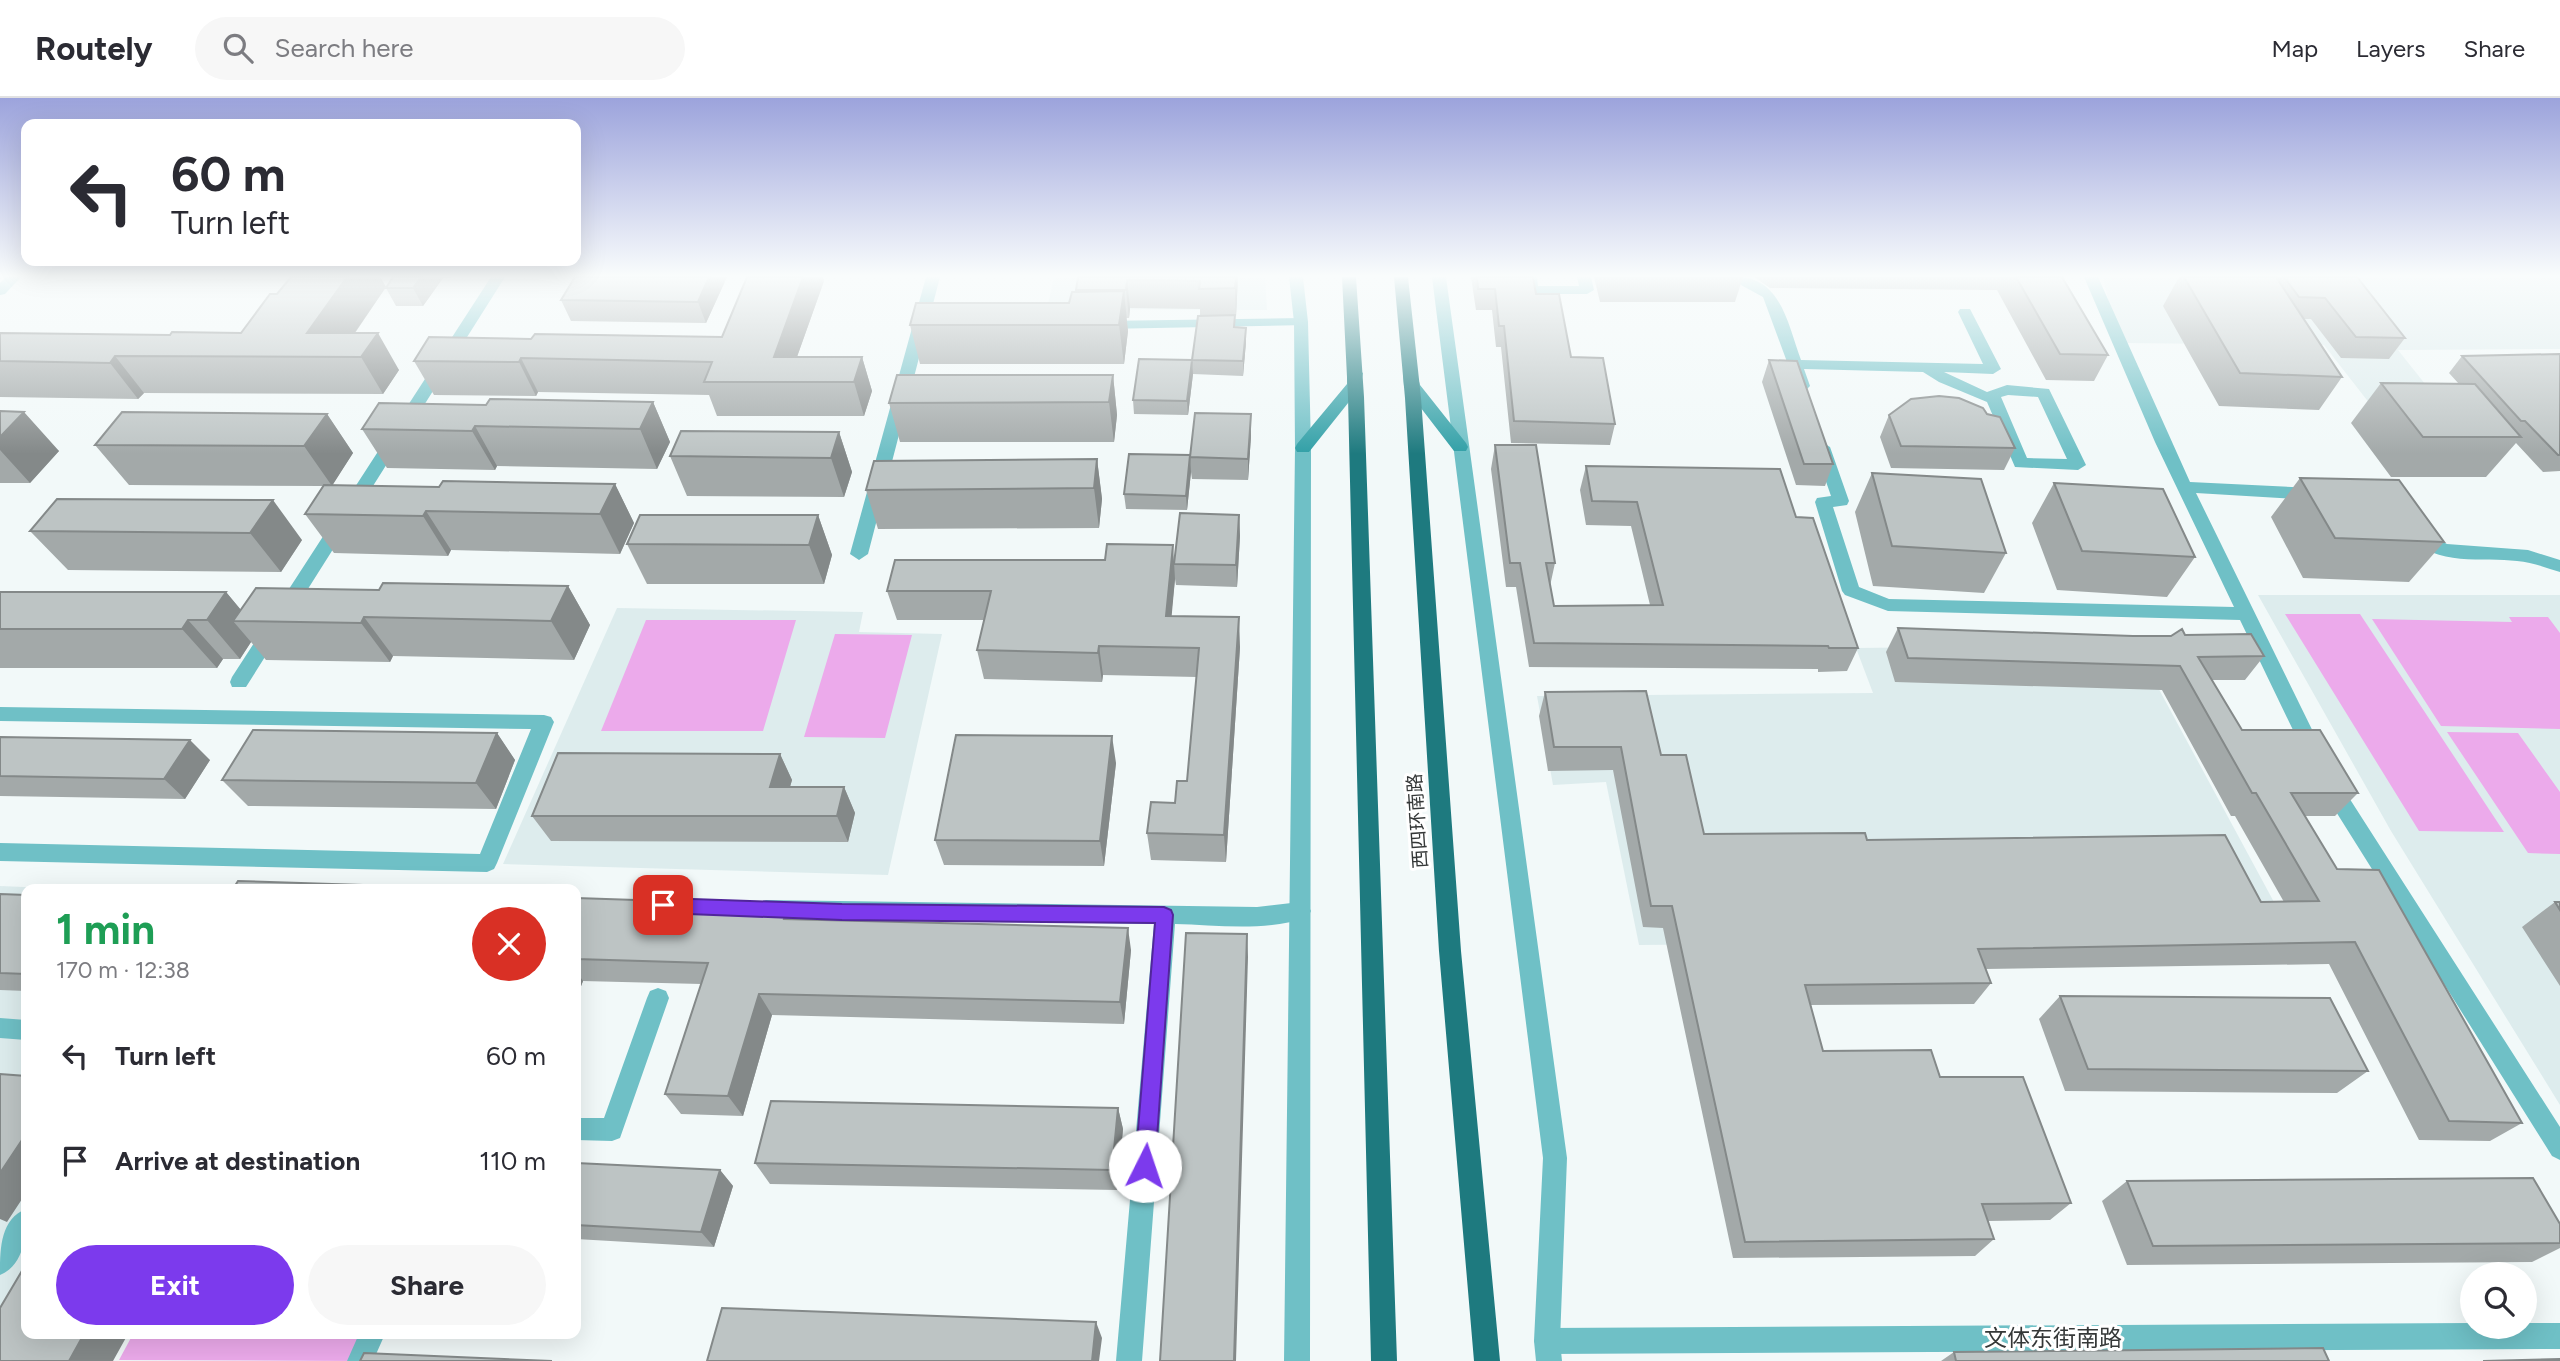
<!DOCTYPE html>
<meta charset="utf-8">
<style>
:root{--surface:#fff;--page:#f7f7f7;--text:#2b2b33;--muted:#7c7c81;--line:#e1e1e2;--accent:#7c3aed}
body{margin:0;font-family:Figtree,"Noto Sans SC",sans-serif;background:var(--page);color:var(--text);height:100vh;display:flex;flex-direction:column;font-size:26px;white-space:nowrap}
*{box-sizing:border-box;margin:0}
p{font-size:23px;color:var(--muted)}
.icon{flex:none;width:38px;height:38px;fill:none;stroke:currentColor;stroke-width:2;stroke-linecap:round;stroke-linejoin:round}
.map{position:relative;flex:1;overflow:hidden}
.drawer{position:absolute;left:21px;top:786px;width:560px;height:455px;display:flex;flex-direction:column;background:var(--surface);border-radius:14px;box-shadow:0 7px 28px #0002}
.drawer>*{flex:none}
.top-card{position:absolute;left:21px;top:21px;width:560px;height:147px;border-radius:14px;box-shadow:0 7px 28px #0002;background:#fff;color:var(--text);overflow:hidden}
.controls{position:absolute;left:2460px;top:1164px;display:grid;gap:14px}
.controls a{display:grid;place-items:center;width:77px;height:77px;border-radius:50%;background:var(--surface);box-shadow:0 7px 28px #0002;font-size:35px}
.pin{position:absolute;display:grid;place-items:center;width:60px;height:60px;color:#fff;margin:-30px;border-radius:14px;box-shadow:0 4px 10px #0006}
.me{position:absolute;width:77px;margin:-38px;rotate:4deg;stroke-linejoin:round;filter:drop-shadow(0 0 5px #0008)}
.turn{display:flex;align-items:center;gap:24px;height:147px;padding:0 35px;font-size:32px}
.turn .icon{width:91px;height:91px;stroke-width:2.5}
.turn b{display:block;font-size:49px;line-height:60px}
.round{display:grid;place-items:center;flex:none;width:74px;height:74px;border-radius:37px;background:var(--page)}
.headline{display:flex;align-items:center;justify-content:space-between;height:119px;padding:0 35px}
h1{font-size:42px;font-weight:700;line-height:52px;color:#1e9e55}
.button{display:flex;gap:14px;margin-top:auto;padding:14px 35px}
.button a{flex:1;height:80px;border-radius:42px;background:var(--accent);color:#fff;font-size:28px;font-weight:700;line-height:80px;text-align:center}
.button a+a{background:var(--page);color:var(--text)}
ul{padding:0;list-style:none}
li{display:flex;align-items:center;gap:21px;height:105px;padding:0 35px}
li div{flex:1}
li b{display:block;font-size:26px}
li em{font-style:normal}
header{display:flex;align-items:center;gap:42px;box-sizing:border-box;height:98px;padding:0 35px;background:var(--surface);border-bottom:2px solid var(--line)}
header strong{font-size:33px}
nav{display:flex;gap:38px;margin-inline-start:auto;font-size:24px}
.search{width:490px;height:63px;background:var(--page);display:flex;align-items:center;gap:18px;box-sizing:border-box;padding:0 24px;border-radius:38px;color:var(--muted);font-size:26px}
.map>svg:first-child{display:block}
.built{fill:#ddeced}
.green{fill:#ecaaeb}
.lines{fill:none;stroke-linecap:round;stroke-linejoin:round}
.minor{fill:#6fc0c6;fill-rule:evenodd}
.tertiary{fill:#6fc0c6;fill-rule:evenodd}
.secondary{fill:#32a0a7;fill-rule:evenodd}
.trunk{fill:#1e7a7f;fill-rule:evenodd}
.wall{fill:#a3a9a9}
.shaded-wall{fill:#848989}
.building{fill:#bdc4c4;stroke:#848989;stroke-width:2}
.route{fill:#7c3aed;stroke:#51269a;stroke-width:2}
.labels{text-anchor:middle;stroke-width:6;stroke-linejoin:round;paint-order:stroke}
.street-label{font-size:19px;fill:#353838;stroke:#fff}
.near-street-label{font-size:23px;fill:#353838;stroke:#fff}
</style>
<header>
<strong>Routely</strong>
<div class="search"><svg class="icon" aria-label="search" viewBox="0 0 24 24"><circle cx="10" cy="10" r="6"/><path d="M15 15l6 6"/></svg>Search here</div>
<nav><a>Map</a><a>Layers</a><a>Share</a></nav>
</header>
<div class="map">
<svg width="2560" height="1263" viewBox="0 0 2560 1263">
<rect width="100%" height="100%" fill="#f2f9f9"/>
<path class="built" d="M1054 179H1265L1267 212 1047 211Z
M2103 179H2560V251L2398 252 2457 326 2384 324 2324 247 2126 245 2109 206Z
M2258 497H2560V1007L2391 733Z
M617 510 863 514 859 534 942 536 888 777 503 766Z
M2135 547 2294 841 1639 847 1606 684 1553 687 1537 598 1873 595 1856 550Z
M0 788 72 791H26V1180L0 1224Z"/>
<path class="green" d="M2285 516H2360L2504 734 2419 733Z
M2509 519H2548L2560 535V631L2441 628 2372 521 2512 524Z
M646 522H796L763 633H601Z
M835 536 912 537 885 640 804 639Z
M2447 634 2518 635 2560 694V756L2528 755Z
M133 1236H367L355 1263 119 1262Z"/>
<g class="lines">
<path class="minor" d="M6 179H21L5 196 0 197V185Z
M491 179H505L246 589H232L230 584 232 579Z
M926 179H940L868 456 859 462 850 456Z
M1523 179H1537L1538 188H1579L1577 179H1591L1594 192 1587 196H1532L1525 192Z
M1737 179C1781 179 1788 227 1801 262L1983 266 1958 214 1960 211H1970L2001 271 1993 276 1944 274 1987 294 2007 287 2049 291 2086 367 2078 372 2015 369 1987 304 1939 284 1923 274 1804 271 1810 288 1807 291H1797L1763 199 1741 187ZM2008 297 2038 299 2067 361 2027 360 2001 299Z
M2084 179H2098L2190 384 2314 390 2322 396 2314 402 2196 395 2323 654 2320 659 2313 662 2306 659 2240 522 1888 513 1845 497 1842 493 1815 404 1817 400 1831 398 1814 349 1822 344 1830 349 1849 403 1847 407 1833 409 1859 489 1889 501 2234 509 2155 344Z
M1301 220 1308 224 1306 227 1103 231 1096 227 1103 223Z
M2420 432 2447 446 2528 452 2560 462V474C2546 470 2532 464 2517 463 2485 459 2433 469 2411 438Z
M0 609 544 617 551 619 554 624 497 765 494 771 487 774 0 763V745L480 756 531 631 0 623Z
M2330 679 2337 681 2560 1029V1062L2552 1058 2323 693 2320 687 2323 681Z
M766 802 1257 809 1300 804 1308 807 1311 813 1308 819C1267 834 1217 827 1175 826L1142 1263H1116L1154 826 766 820 758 817 755 811 758 805Z
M658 890 666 893 669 900 620 1040 612 1043 576 1042V1020H604L647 900 650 893Z
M0 920 26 922V942L0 940Z
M26 1111C26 1135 26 1166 0 1177 0 1152 0 1121 26 1111Z
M2473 1225V1228H2525V1225H2560V1251L1547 1256 1538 1252 1534 1243 1538 1234 1547 1230Z
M359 1236H385L373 1263H347Z"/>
<path class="tertiary" d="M1289 179H1303L1308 224 1311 350 1310 1263H1284L1295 350 1294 224Z
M1432 179H1446L1567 1060 1560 1243 1562 1263H1536L1534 1243 1543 1060Z"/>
<path class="secondary" d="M1355 270 1363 275 1360 290 1309 354H1297L1295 350 1297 346 1347 286V275Z
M1411 271 1416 273 1420 287 1466 345 1468 349 1466 353H1454L1404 288 1403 276Z"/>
<path class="trunk" d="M1342 179H1356L1364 299 1397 1263H1371L1348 299Z
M1394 179H1408L1421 300 1461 853 1500 1263H1474L1439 853 1405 300Z"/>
</g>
<path class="wall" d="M291 179H380L386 189 355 235 399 272 383 296 144 295 138 301 0 299V235L170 237 241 235 277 196Z
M393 179H452L451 180H443L423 208H396L386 190Z
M727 179 706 225 571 223 561 202Z
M1078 179H1238L1236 218H1235V229L1246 230V244L1243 278 1193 276 1188 317 1134 316 1133 302 1192 262 1200 217V211L1130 210 1129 220H1126L1128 233 1124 266H920L910 227 1069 205 1076 194Z
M1471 179H1533L1536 196 1571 259 1615 326 1610 347 1511 345 1501 249H1496L1492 212H1476Z
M1594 179H1743L1735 204H1600Z
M1754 179H2062L2108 257 2094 283 2046 282 1997 192 1770 190Z
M2179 179H2357L2405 240 2389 261 2341 260 2311 221H2304L2342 279 2319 312 2219 308 2163 208Z
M824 183 797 259H862L872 293 864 318H717L709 297 538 294 536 298 434 297 414 263 531 241 722 239Z
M2560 256V373L2543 374 2516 345 2486 379H2391L2351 325 2381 285 2459 286 2449 275 2462 258Z
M1769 262 1833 366 1825 388 1796 387 1762 284Z
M1113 277 1117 317 1114 344H900L889 305Z
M653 304 670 344 657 371 497 368 495 372 387 370 362 331 486 307Z
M0 313 59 353 30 385H0Z
M327 316 353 355 332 387 439 389 615 386 634 425 620 456 451 452 448 458 334 455 305 416 323 388 129 387 95 347Z
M1251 316V338L1248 382 1192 381 1191 374 1187 412 1126 411 1124 396 1190 357Z
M1889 317 2015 350 2004 372 1891 370 1880 339Z
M839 334 852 374 844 399 687 398 670 358Z
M1495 347 1555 465 1550 488 1554 508 1650 507 1631 428 1586 427 1580 392 1586 368 1796 419 1858 550 1847 573 1818 574V571L1529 569 1516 489H1506L1491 371Z
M1097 361 1102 401 1099 430 878 431 866 392Z
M1872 375 2006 455 1984 495 1873 488 1855 414Z
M2300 380 2444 444 2409 484 2303 480 2271 419Z
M2054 385 2195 459 2167 499 2057 492 2032 425Z
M57 401 302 442 281 474 68 472 30 433Z
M818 417 832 457 824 486H647L627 446Z
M1239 417 1240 438 1237 489 1176 487 1175 481 1171 518 1240 549 1226 764 1151 762 1147 735 1175 705 1187 683 1197 579 1103 577 1102 584 984 581 977 552 984 522H897L887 493 1174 463Z
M568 488 590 527 574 562 393 558 390 564 266 562 251 544 240 561H223L217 570H0V494H226L241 512 379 492Z
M1898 530 2133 538 2185 537 2264 558 2245 582H2212L2242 632 2358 695 2335 718H2305L2337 771 2522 1025 2490 1043 2419 1042 2329 866 1985 871 1991 885 1974 906 1810 907 1823 953 1940 979 2071 1105 2050 1122 1988 1123 1994 1141 1975 1158 1733 1160 1663 830 1643 829 1613 672 1548 673 1539 618 1545 594 1661 657 1704 736 1867 742 2261 804H2284L2235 718H2231L2162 592 1895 584 1886 554Z
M497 635 515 662 496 711 248 708 222 682Z
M0 639 210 662 185 701 0 698Z
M780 656 792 682 790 689H844L855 715 848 744 551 743 532 718Z
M1116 665 1104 768 944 767 935 742Z
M0 796 26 797V893L0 892Z
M576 800 1131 852 1124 926 772 917 743 1018 681 1016 665 996 701 886 583 883 576 901Z
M2555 804H2560V888L2522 829Z
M2060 898 2368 973 2337 995 2065 993 2039 921Z
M1118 1010 1123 1031 1117 1092 770 1086 755 1065Z
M576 1065 720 1072 733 1088 714 1149 576 1141Z
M2127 1083 2560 1126V1150L2532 1164 2127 1167 2102 1103Z
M1954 1254 2329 1263H1941Z"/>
<path class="shaded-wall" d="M347 179H380L386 189 338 259 307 235Z
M421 179H442L443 180 423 208 413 190Z
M709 179H727L706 225 698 204Z
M803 179H823L824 183 788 284 774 259Z
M1236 179H1238L1236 218 1235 190Z
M1127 182 1130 210 1129 220 1126 192Z
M1124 193 1128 233 1124 266 1119 227Z
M1246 230V244L1243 278V263Z
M378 235 399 272 383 296 361 259Z
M115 258 144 295 138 301 110 265Z
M862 259 872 293 864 318 854 284Z
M521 260 538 294 536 298 519 264Z
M1192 262 1193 276 1188 317 1187 303Z
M1113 277 1117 317 1114 344 1109 304Z
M653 304 670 344 657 371 640 331Z
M24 314 59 353 30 385 0 352V339Z
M327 316 353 355 332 388 304 348Z
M1251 316V338L1248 382V361Z
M475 328 497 368 495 372 472 333Z
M839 334 852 374 844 399 831 360Z
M1190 357 1191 374 1187 412 1186 398Z
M1097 361 1102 401 1099 430 1094 390Z
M615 386 634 425 620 456 600 416Z
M273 402 302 442 281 474 250 435Z
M426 413 451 452 448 458 423 418Z
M818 417 832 457 824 486 809 447Z
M1239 417 1240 438 1237 489 1236 467Z
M1173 447 1175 481 1169 547 1166 518Z
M568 488 590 527 574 562 551 523Z
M226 494 250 523H233L251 544 240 561 207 522Z
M364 519 393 558 390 564 361 525Z
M1239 519 1240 549 1226 764 1224 737Z
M188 522 223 561 217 570 182 531Z
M1099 548 1103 577 1102 584 1098 555Z
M497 635 515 662 496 711 476 685Z
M1112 638 1116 665 1104 768 1100 743Z
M190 642 210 662 185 701 164 681Z
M780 656 792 682 782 715 770 689Z
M844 689 855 715 848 744 837 718Z
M788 807 800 830 784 821Z
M1128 830 1131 852 1124 926 1120 904Z
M1247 836 1248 859 1236 1263H1234Z
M576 873 583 883 576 901Z
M759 896 772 917 743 1018 728 998Z
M1118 1010 1123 1031 1117 1092 1112 1072Z
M26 1036V1095L7 1124 0 1121V1075Z
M720 1072 733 1088 714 1149 701 1134Z
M1096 1224 1102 1240 1099 1263H1092Z
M84 1236H128L113 1263H69Z"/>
<path class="building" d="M291 179H347L307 235H378L361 259 115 258 110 265 0 263V235L170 237 172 234 241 235 270 196H277Z
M393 179H421L413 190H386Z
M575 179H709L698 204 561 202Z
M747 179H803L774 259H862L854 284H704L712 264 521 260 519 264 414 263 429 239 531 241 535 236 722 239Z
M1078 179H1236L1235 190 1199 191 1200 183 1127 182 1126 192H1076Z
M1477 179H1533L1536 196H1559L1571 259 1603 260 1615 326 1514 323 1504 228H1499L1495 191H1478Z
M2016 179H2062L2108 257 2060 256Z
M2184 179H2276L2342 279 2240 275Z
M2284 179H2357L2405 240 2356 239 2325 200 2299 199Z
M1124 193 1119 227H910L916 205H1069L1072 194Z
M1235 217 1234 229 1246 230 1243 263 1192 262 1198 218Z
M2560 256V357H2558L2525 323H2521L2462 258Z
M1139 261 1192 262 1187 303 1133 302Z
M1769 262 1797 263 1833 366H1804Z
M897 277H1113L1109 304 889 305Z
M2381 285 2475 286 2521 339H2423Z
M1939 298 1959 300 1983 310 1987 316 2000 319 2015 350 1901 348 1889 317 1911 301Z
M490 301 653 304 640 331 475 328 472 333 362 331 379 305 486 307Z
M0 313 24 314 0 339Z
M122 314 327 316 304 348 95 347Z
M1195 315 1251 316 1248 361 1190 359Z
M681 333 839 334 831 360 670 358Z
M1495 347H1536L1555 465H1546L1554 508 1663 507 1637 404 1592 403 1586 368 1780 371 1796 419 1813 420 1858 550H1829L1828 548 1534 545 1520 465H1510Z
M1129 356 1190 357 1186 398 1124 396Z
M1097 361 1094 390 866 392 874 363Z
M1872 375 1981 381 2006 455 1892 448Z
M2300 380 2399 382 2444 444 2335 440Z
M443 383 615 386 600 416 426 413 423 418 305 416 324 387 439 389Z
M2054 385 2163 391 2195 459 2082 453Z
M57 401 273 402 250 435 30 433Z
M1180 415 1239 417 1236 467 1174 466Z
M640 417H818L809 447 627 446Z
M1107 446 1173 447 1166 518 1239 519 1224 737 1147 735 1151 704 1175 705 1177 683H1187L1199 550 1099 548 1098 555 977 552 991 493H887L895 462H1105Z
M383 485 568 488 551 523 364 519 361 525 233 523 256 490 379 492Z
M0 494H226L207 522H188L182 531H0Z
M1898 530 2133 538H2171L2182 531 2185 537 2251 536 2264 558 2198 559 2242 632H2320L2358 695H2291L2337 771 2379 772 2522 1025 2449 1023 2355 844 1978 851 1991 885 1805 887 1823 953 1931 952 1940 979H2023L2071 1105 1982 1106 1994 1141 1745 1144 1672 808H1651L1621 649H1554L1545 594 1646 593 1661 657H1686L1704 736 1865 735 1867 742 2225 737 2261 804 2319 803 2256 695H2252L2180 568 1908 560Z
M253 632 497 635 476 685 222 682Z
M956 637 1112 638 1100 743 935 742Z
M0 639 190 642 164 681 0 678Z
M558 655 780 656 770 689H844L837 718H532Z
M238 783 424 789 423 791H233Z
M0 796 26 797V876L0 875Z
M576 800 788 807 784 821 1128 830 1120 904 759 896 728 998 665 996 708 865 576 861Z
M2555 804H2560V812Z
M1186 835 1247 836 1234 1263H1160Z
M2060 898 2330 900 2368 973 2088 971Z
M0 976 26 978V1036L0 1075Z
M771 1003 1118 1010 1112 1072 755 1065Z
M576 1065 720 1072 701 1134 576 1127Z
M2533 1080 2560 1126V1145L2153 1148 2127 1083Z
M26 1166V1236H84L69 1263H0V1210Z
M722 1210 1096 1224 1092 1263H707Z
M2323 1250 2329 1263H1956L1954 1254Z
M364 1255 552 1263H360Z
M2560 1261V1263H2483Z"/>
<linearGradient id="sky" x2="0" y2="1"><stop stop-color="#9ca3dc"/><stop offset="0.5" stop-color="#f9fcfc"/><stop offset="1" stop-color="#f9fcfc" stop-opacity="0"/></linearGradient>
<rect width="2560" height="356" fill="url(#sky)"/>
<path class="route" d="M663 800 842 806 1164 809 1171 812 1173 817 1155 1068 1152 1075 1145 1078 1138 1075 1135 1068 1155 825 842 822 663 815 656 813 654 807 656 802Z"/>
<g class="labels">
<g class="street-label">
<text transform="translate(1417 723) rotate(-94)" y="7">西四环南路</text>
</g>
<g class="near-street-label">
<text x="2053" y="1248">文体东街南路</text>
</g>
</g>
</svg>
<div class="controls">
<a><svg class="icon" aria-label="search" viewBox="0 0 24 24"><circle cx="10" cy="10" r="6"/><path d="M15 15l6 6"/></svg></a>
</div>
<div class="pin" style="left:663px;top:807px;background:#d93025"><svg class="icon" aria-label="arrive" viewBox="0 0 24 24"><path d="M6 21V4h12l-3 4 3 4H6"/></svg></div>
<svg class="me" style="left:1145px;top:1068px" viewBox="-20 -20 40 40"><circle r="19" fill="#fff"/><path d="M0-13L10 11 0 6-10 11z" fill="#7c3aed"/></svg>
<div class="top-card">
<div class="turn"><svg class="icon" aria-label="left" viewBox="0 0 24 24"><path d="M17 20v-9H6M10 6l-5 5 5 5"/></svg><div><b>60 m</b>Turn left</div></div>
</div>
<section class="drawer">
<div class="headline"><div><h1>1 min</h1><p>170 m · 12:38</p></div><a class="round" style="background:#d93025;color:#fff"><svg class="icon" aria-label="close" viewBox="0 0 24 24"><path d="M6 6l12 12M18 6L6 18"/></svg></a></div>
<ul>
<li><svg class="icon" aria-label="left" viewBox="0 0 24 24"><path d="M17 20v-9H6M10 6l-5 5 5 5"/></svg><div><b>Turn left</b></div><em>60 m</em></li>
<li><svg class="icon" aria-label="arrive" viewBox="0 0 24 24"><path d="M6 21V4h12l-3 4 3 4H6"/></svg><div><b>Arrive at destination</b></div><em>110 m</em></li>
</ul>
<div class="button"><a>Exit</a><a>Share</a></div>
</section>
</div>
